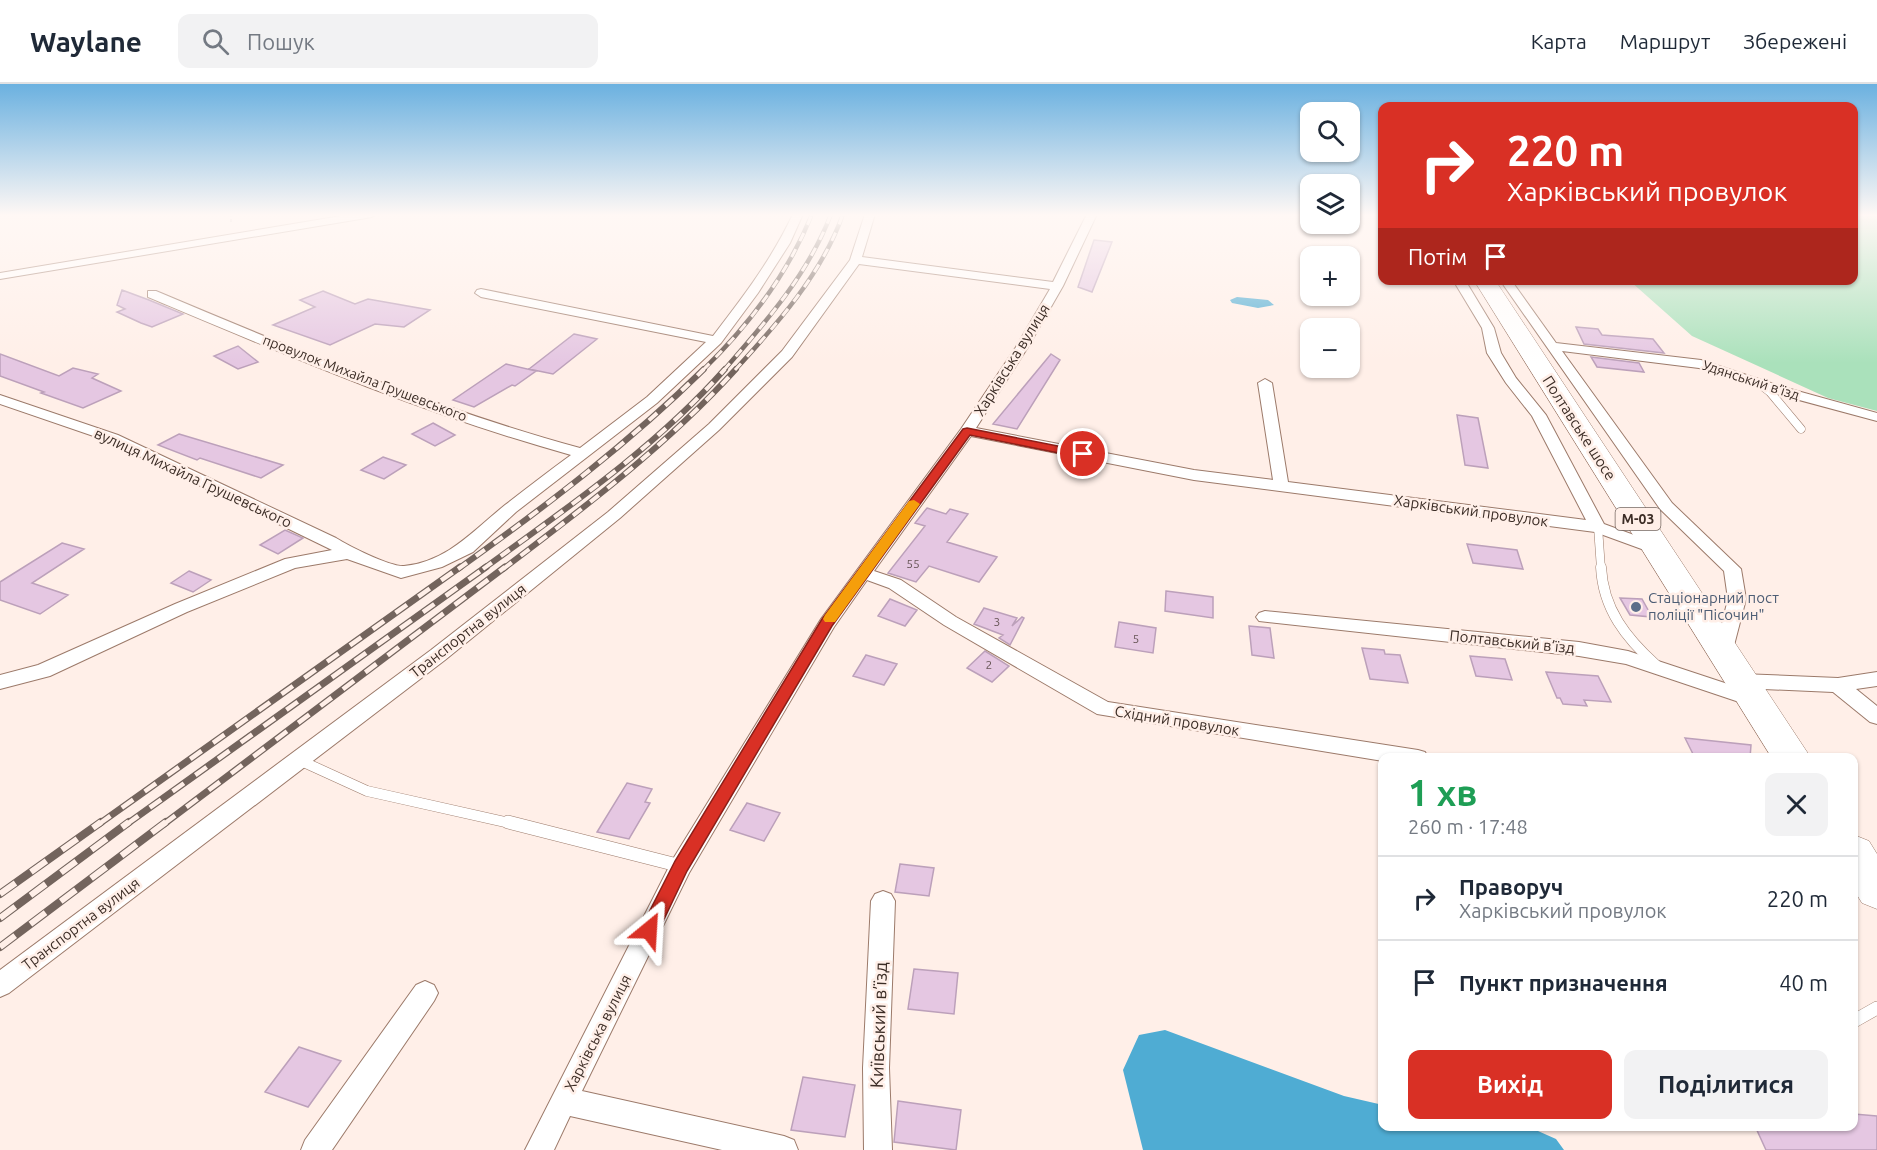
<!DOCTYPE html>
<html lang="uk">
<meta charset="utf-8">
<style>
:root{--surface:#fff;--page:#f2f2f3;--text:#1f2937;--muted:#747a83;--line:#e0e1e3;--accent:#d93025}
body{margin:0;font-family:Ubuntu,sans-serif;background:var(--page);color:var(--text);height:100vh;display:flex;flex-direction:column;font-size:22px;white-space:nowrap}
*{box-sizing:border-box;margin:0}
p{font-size:20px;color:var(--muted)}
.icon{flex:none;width:33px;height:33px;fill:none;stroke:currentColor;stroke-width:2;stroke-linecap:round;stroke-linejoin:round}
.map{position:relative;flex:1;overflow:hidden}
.side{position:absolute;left:1378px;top:669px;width:480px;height:378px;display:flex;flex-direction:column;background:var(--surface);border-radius:12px;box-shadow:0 2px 4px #0004}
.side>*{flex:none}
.top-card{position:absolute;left:1378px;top:18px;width:480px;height:183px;border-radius:12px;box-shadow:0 2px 4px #0004;background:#d93025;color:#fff;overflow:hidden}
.tools{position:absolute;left:1300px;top:18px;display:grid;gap:12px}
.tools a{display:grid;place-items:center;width:60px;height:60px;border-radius:12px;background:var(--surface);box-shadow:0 2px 4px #0004;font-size:30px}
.pin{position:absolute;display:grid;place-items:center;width:51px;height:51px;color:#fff;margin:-26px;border:3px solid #fff;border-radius:50%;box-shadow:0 2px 6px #0007}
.me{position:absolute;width:66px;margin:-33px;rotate:27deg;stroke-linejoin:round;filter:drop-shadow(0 0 4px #0008)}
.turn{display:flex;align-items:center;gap:21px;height:126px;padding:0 30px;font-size:27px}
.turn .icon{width:78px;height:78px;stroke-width:2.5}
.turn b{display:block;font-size:42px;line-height:51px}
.then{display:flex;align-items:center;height:57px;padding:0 30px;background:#0003;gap:12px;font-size:22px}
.round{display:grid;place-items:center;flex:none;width:63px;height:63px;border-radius:12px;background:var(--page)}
.head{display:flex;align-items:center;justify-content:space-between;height:102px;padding:0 30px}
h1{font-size:36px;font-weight:700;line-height:45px;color:#1e9e55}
.cta{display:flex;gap:12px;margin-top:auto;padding:12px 30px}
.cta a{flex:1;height:69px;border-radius:12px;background:var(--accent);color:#fff;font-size:24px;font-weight:700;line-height:69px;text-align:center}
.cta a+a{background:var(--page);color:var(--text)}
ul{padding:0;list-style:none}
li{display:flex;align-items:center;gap:18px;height:84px;padding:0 30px;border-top:2px solid var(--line)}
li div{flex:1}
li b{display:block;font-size:22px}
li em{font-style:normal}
header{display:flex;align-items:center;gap:36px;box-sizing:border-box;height:84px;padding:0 30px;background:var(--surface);border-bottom:2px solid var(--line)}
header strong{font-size:28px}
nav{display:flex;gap:33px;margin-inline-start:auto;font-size:21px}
.search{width:420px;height:54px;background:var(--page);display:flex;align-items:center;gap:15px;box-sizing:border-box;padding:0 21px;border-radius:12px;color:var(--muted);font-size:22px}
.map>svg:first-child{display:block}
.green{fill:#aae1bb}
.water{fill:#4facd3}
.building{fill:#e5c7e2;stroke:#bca0ba;stroke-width:1.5}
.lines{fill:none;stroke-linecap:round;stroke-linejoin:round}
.lane-far2-casing{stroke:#9c7a6a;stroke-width:9}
.lane-far1-casing{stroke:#9c7a6a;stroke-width:11}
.lane-casing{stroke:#9c7a6a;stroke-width:14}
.street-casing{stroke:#9c7a6a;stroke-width:2}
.highway-casing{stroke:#9c7a6a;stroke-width:1}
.path{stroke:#ab9b94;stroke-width:2;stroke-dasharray:3 2;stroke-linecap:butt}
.lane-far2{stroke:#fff;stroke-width:8}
.lane-far1{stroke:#fff;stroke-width:10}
.lane{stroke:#fff;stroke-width:13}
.street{fill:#fff;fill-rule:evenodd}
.highway{fill:#fff;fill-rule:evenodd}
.rail-far3-casing{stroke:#73645d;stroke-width:4.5}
.rail-far2-casing{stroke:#73645d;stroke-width:6}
.rail-far1-casing{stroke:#73645d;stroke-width:7}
.rail-casing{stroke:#73645d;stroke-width:8}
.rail-far3{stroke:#ffefe8;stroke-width:3;stroke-dasharray:9;stroke-linecap:butt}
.rail-far2{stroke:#ffefe8;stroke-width:4;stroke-dasharray:11;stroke-linecap:butt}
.rail-far1{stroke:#ffefe8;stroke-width:4.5;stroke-dasharray:14;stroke-linecap:butt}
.rail{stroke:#ffefe8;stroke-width:6;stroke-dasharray:19;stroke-linecap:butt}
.route{fill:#d93025;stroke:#8d1f18;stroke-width:1.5}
.slow{fill:#f59e0b}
.service-dot{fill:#5c6f8a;stroke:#ffefe8;stroke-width:2}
.labels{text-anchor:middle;stroke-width:5;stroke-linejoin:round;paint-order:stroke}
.number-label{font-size:12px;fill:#665455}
.far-street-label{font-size:14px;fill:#3c2d26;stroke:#ffefe8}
.shield{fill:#ffefe8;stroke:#766760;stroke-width:1.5}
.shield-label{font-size:14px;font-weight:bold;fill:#3c2d26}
.street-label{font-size:15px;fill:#3c2d26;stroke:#ffefe8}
.service-label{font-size:15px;fill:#4e5e75;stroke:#ffefe8;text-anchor:start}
.near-street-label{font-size:18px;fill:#3c2d26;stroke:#ffefe8}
</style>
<header>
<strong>Waylane</strong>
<div class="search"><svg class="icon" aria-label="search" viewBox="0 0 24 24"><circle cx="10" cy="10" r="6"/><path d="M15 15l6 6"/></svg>Пошук</div>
<nav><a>Карта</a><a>Маршрут</a><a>Збережені</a></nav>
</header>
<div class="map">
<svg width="1877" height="1066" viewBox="0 0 1877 1066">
<rect width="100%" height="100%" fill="#ffefe8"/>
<path class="green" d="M1854 130H1877V327L1828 314 1692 252 1630 197 1854 196Z"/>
<path class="water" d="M1237 213 1268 216 1274 221 1258 224 1232 219 1230 216Z
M1165 946 1344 1012 1383 1021V1042L1529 1043 1556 1055 1564 1066H1143L1123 986 1139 951Z"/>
<path class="building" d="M1094 156 1112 158 1092 208 1078 203Z
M122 206 149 216 183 230 152 243 141 239 117 228 125 225 117 221Z
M323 207 355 220 368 215 430 226 404 243 375 240 330 261 273 241 315 223 300 216Z
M1576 243 1598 245 1602 251 1653 255 1664 269 1584 260Z
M574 250 597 255 553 290 529 285Z
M238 262 258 278 238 285 214 272Z
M0 270 59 292 73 284 98 290 92 294 121 307 83 324 41 309 44 308 0 292Z
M1051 270 1060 276 1017 345 993 340Z
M1591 273 1639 279 1644 288 1597 283Z
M506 280 536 287 515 302 512 301 474 323 453 316Z
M1457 331 1478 334 1488 384 1465 381Z
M433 339 455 351 435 362 412 350Z
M179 350 283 381 261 394 200 374 197 376 158 361Z
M383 373 406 381 384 395 361 386Z
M927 424 946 430 950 425 968 430 947 458 997 473 979 498 929 482 916 498 888 489 925 442 915 439Z
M285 446 303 454 278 470 260 461Z
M62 459 84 465 32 499 68 511 40 530 0 516V498Z
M1467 460 1517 466 1523 485 1473 479Z
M189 487 211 496 193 508 171 499Z
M1166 507 1213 513V534L1165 527Z
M1620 514 1642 515 1652 533 1630 531Z
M890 515 917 526 905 542 878 532Z
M984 524 1017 534 1012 542 1022 533 1024 534 1010 561 999 554 1003 551 974 540Z
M1119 538 1156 544 1153 569 1115 563Z
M1249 542 1270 544 1274 574 1252 571Z
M1362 564 1384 566 1385 570 1400 571 1408 599 1370 595Z
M985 567 1009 582 992 598 967 584Z
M866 571 897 580 884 601 853 592Z
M1470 572 1505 575 1512 596 1476 592Z
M1546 588 1598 592 1611 618 1584 616 1587 622 1563 620 1560 614H1557Z
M1685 654 1751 661 1750 674H1695Z
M627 699 652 705 645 718 650 719 629 755 597 748Z
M747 719 780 729 764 757 730 746Z
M900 780 934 784 929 812 895 808Z
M914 885 958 889 954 930 908 925Z
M299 963 341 977 308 1023 265 1008Z
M803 993 855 1001 845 1053 791 1046Z
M898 1017 961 1026 956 1066 894 1058Z
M1854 1030 1877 1032V1066H1766L1755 1042H1854Z"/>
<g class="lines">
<defs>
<path id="lane-far2" d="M1761 301 1770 308 1801 345
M1598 443 1601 485"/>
<path id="lane-far1" d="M1601 483C1603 525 1626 554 1656 581
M299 676 367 707 514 740"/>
<path id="lane" d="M508 738 681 782
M1854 937 1877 924"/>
<path id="street" d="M353 130H377L372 133 0 195V189Z
M793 130H803L790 159 758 209 721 259 657 319 516 428 473 468 442 483 401 494 347 475 295 484 187 528 50 592 0 605V591L38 581 175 520 285 475 332 466 108 357 0 320V311L118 351 336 454C349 462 390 483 404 482 447 478 474 446 505 421 527 404 549 387 571 371 426 331 286 271 148 213V207H156C294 265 436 325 580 364L647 313 706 258 481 213 475 209 477 206 481 205 713 252C743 213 772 175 793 130Z
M865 130H875L862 173 1053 198 1087 130H1097L1063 202 1028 263 976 344 1194 386 1273 396 1258 299 1265 295 1272 299 1288 398 1586 436 1532 332 1506 299 1487 269 1482 244 1453 196H1465L1494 244 1501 269 1516 294 1546 331 1604 440 1664 462 1666 466 1664 470 1658 471 1595 448 1194 396 971 352 874 487 901 496 956 533 1108 618 1418 666 1425 668 1428 674H1383V677L1097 630 944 541 889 504 867 496 834 543 689 789 582 1007 784 1052 794 1056 798 1066H722L570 1032 554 1066H525L673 775 821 535 961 345 1016 263 1050 205 859 180 792 273 719 346 620 434 445 576 9 909 0 913V886L431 566 608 428 709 340 782 267 850 176Z
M1500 196H1511L1556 259 1701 276 1783 303 1877 329V337L1773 309 1699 284 1562 267 1672 419 1741 485 1746 515 1731 573 1724 575 1717 573 1715 568 1728 515 1724 487 1660 425Z
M1265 527 1579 558 1628 567 1761 611 1764 616 1761 621 1754 623 1626 580 1579 572 1259 537 1256 533 1259 529Z
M1877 588V602L1856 605 1877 622V640L1870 638 1833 608 1741 604 1734 602 1731 597 1734 592 1741 590 1838 594Z
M883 807 891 810 895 817 889 984 892 1066H864L863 984 871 817 875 810Z
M425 897 434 901 438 909 434 917 332 1066H301L305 1056 416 901Z"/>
<path id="highway" d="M1474 196H1495L1811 674H1772Z
M1854 751 1869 757 1877 770V825L1862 819 1854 806Z"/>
</defs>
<use href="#lane-far2" class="lane-far2-casing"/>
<use href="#lane-far1" class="lane-far1-casing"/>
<use href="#lane" class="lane-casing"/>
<use href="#street" class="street-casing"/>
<use href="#highway" class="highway-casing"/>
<path class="path" d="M231 130V140"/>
<use href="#lane-far2" class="lane-far2"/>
<use href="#lane-far1" class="lane-far1"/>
<use href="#lane" class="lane"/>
<use href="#street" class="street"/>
<use href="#highway" class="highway"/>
<defs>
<path id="rail-far3" d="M703 286C749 241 788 190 812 130
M724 286C765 239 809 189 831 130
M735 286C777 240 822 190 843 130"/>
<path id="rail-far2" d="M458 485C545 423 629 359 704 285
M483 485C567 424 656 363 725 285
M503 485C585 423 667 361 736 285"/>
<path id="rail-far1" d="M99 740 460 483
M127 740 486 483
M164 740 505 483"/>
<path id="rail" d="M0 810 101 738
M0 834 129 738
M0 863 166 738"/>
</defs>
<use href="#rail-far3" class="rail-far3-casing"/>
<use href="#rail-far2" class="rail-far2-casing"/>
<use href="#rail-far1" class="rail-far1-casing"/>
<use href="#rail" class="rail-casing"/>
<use href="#rail-far3" class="rail-far3"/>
<use href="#rail-far2" class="rail-far2"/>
<use href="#rail-far1" class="rail-far1"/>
<use href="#rail" class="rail"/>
</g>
<linearGradient id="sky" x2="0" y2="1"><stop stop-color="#6bb1e0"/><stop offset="0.47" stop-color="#fff8f5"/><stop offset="1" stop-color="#fff8f5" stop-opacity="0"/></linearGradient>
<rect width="1877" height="279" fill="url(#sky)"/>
<path class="route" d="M967 344 1083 367 1088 370 1083 374 970 351 832 542 687 787 656 852 649 854 643 852 640 846 675 777 822 535 963 345Z"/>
<path class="slow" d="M914 416 920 420 835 538H825L823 535 825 531 909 417Z"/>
<circle class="service-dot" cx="1636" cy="523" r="6"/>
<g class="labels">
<g class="number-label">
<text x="913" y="484">55</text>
<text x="997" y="542">3</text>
<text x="1136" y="559">5</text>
<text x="989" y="585">2</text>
</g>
<g class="far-street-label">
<text transform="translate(365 294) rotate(21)" y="5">провулок Михайла Грушевського</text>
<text transform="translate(1751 296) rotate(18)" y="5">Удянський в’їзд</text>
</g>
<rect class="shield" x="1615.5" y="424" width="45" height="22" rx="4.5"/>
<g class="shield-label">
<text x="1638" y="440">М-03</text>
</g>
<g class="street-label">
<text transform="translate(1012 276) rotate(-58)" y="5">Харківська вулиця</text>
<text transform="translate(1579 344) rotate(57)" y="5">Полтавське шосе</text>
<text transform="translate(193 394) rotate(25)" y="5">вулиця Михайла Грушевського</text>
<text transform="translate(1471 427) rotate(8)" y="5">Харківський провулок</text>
<text transform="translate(468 547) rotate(-38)" y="5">Транспортна вулиця</text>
<text transform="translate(1512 558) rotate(6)" y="5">Полтавський в’їзд</text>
<text transform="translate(1177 637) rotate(9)" y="5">Східний провулок</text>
<text transform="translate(81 840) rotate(-37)" y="5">Транспортна вулиця</text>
<text transform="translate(598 949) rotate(-63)" y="5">Харківська вулиця</text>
</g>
<g class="service-label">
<text x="1648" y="519">Стаціонарний пост<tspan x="1648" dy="17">поліції "Пісочин"</tspan></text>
</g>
<g class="near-street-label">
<text transform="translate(879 941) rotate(-88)" y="6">Київський в’їзд</text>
</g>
</g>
</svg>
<div class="tools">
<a><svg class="icon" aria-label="search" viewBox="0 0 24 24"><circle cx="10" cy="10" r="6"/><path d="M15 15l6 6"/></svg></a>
<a><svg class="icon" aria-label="layers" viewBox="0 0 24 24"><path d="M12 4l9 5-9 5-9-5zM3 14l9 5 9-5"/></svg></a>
<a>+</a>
<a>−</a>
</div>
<div class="pin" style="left:1083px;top:370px;background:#d93025"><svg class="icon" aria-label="arrive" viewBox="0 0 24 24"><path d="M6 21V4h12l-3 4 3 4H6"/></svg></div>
<svg class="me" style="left:649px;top:846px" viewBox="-20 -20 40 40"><path d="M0-17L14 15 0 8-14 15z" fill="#d93025" stroke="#fff" stroke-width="4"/></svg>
<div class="top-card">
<div class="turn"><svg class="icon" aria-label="right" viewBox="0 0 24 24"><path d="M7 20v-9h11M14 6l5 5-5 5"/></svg><div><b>220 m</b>Харківський провулок</div></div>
<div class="then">Потім<svg class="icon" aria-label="arrive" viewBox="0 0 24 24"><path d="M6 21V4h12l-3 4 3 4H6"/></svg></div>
</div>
<section class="side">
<div class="head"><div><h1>1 хв</h1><p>260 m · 17:48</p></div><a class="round"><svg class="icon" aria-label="close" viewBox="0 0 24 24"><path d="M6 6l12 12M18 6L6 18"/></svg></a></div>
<ul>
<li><svg class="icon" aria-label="right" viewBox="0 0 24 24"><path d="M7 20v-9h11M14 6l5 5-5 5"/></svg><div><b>Праворуч</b><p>Харківський провулок</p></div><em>220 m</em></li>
<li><svg class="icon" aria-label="arrive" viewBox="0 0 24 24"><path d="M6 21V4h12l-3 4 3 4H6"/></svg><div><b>Пункт призначення</b></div><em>40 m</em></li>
</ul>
<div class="cta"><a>Вихід</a><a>Поділитися</a></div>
</section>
</div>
